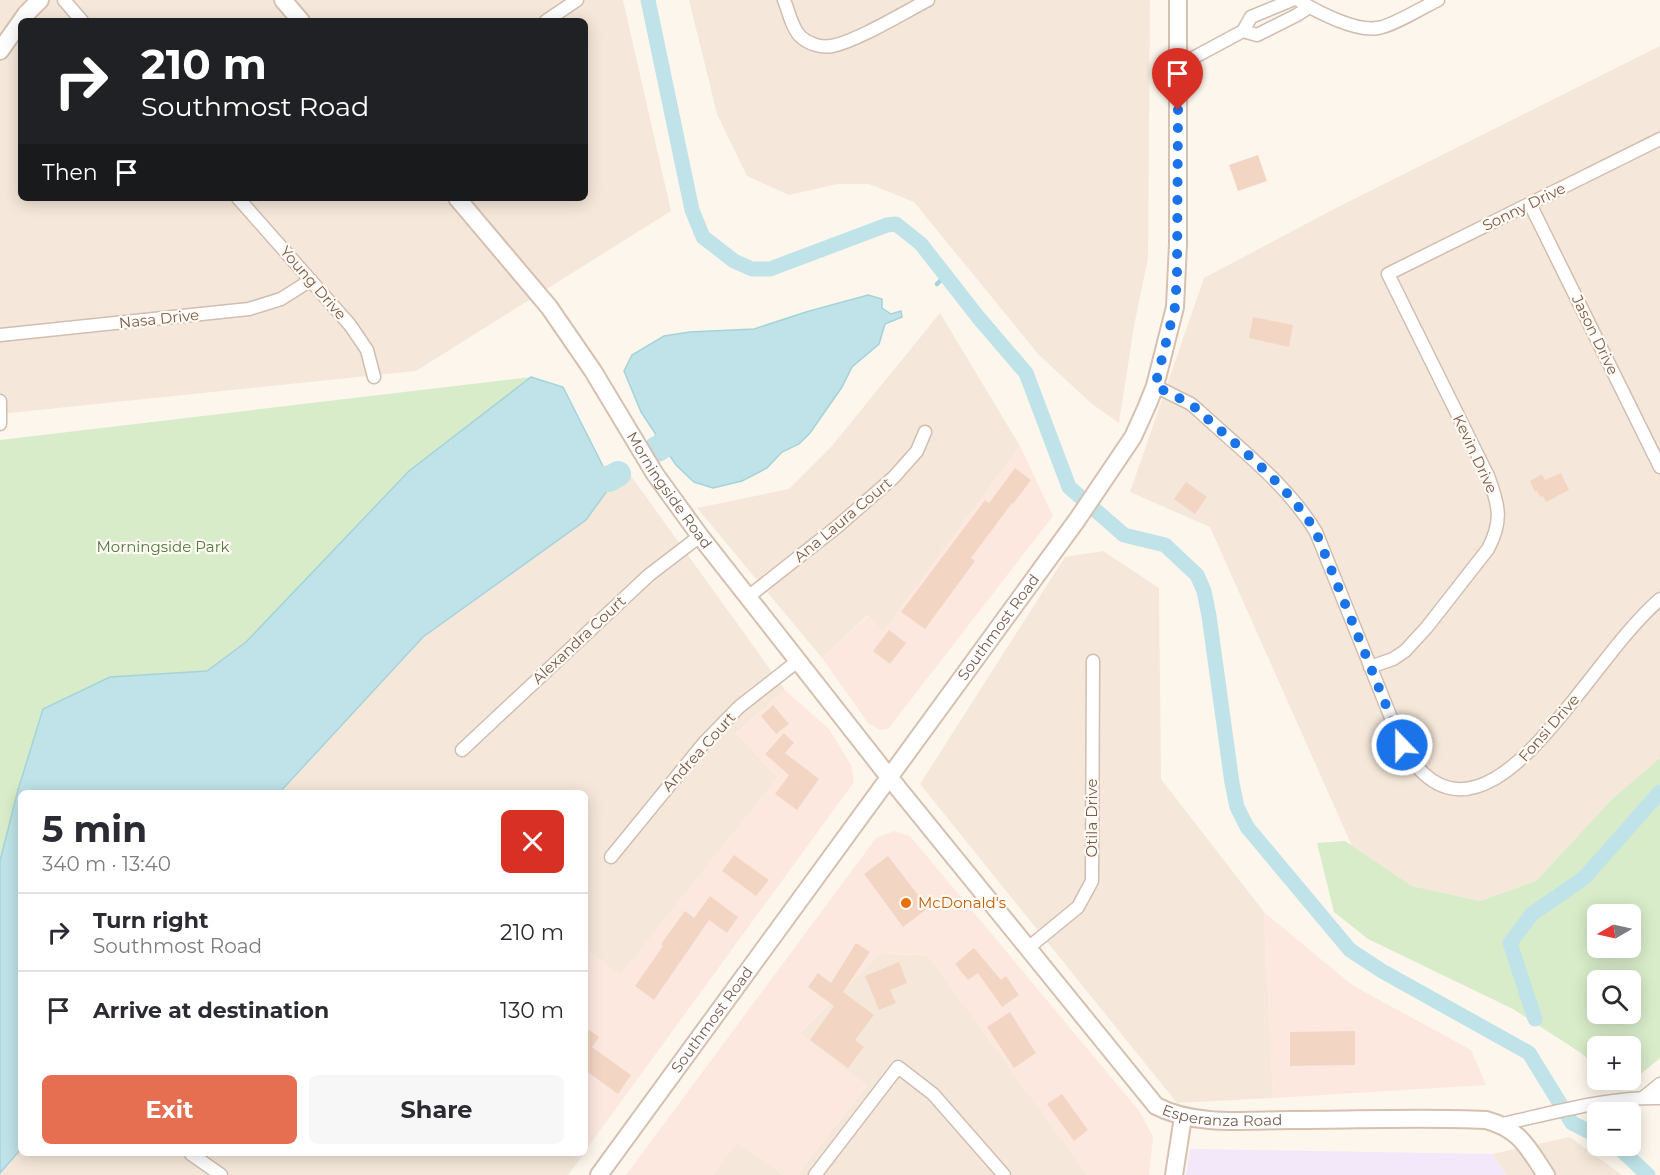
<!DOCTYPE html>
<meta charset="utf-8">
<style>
:root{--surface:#fff;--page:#f7f7f7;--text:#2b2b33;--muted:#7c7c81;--line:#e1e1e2;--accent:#e76f51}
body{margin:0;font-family:Montserrat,sans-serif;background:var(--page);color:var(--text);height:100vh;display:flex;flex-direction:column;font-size:22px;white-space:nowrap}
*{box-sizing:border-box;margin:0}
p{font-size:20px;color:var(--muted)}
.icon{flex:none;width:33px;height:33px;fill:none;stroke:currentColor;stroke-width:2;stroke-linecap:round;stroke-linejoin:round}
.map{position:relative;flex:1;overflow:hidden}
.details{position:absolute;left:18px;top:790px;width:570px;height:366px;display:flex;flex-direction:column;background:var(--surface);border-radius:9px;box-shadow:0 3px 15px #0003}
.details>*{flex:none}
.hud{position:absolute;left:18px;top:18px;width:570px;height:183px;border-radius:9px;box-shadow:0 3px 15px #0003;background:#202124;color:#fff;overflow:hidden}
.needle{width:39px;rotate:261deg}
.controls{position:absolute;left:1587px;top:904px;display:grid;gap:12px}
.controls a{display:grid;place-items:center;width:54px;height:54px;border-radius:9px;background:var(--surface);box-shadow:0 3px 15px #0003;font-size:30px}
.pin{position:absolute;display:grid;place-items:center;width:51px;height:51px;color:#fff;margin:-62px -26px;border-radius:50% 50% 50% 0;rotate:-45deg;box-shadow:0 0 6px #0007}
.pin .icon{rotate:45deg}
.me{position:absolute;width:66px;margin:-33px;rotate:338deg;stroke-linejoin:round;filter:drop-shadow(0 0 4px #0008)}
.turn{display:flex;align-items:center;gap:21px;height:126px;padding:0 24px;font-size:27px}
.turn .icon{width:78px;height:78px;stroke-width:2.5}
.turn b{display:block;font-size:42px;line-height:51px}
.then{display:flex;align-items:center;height:57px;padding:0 24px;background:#0003;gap:12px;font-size:22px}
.round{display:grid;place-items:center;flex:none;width:63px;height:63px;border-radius:9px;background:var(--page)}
.summary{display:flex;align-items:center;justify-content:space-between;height:102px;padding:0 24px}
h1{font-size:36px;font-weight:700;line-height:45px}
.action{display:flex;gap:12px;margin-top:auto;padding:12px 24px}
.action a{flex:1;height:69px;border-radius:9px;background:var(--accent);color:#fff;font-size:24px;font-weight:700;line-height:69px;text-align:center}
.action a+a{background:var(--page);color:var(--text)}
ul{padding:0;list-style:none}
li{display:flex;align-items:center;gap:18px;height:78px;padding:0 24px;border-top:2px solid var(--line)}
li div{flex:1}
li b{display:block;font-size:22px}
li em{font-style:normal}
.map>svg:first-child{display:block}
.residential{fill:#f5e8da;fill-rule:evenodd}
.commercial{fill:#fde8e0}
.education{fill:#f3e8fa}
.green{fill:#d8ecc9;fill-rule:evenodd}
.water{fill:#bfe3e8;stroke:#a5d3da;stroke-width:1.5}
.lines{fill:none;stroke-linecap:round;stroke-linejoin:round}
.stream{stroke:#a5d3da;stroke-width:4.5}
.canal{stroke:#bfe3e8;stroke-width:15}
.river{stroke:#bfe3e8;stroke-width:26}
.building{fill:#f3d5c3}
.street-casing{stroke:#d1beb0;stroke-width:15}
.secondary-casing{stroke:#d6c0b0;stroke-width:20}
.street{stroke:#fff;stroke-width:12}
.secondary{stroke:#fff;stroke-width:16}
.route{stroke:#1a73e8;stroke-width:10;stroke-dasharray:0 18}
.food-dot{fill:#e8710a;stroke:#fffaf3;stroke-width:2}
.labels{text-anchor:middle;stroke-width:4.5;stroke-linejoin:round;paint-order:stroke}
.street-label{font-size:15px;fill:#7a5c4d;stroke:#fffaf3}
.park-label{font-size:15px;fill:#537a41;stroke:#fffaf3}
.food-label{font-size:15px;fill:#c56008;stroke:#fffaf3;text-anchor:start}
</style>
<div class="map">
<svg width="1660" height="1175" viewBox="0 0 1660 1175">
<rect width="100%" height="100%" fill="#fdf6ec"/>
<path class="residential" d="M0 0H623L671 211 416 371 0 414ZM21 21H585V198H21Z
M689 0H1150L1148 258 1134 326 1119 423 1092 404 1039 355 914 202 869 184H837L789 195 747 176 717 114Z
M1660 46V758L1613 798 1536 881 1480 901 1412 886 1352 846 1210 527 1130 492 1204 278 1336 208Z
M940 313 1020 446 883 632 868 615 822 658 697 508 789 489 831 447Z
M631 476 785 690 736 733 778 777 620 976 585 947V794H279L423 637 586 520 612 484Z
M1103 551 1159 588 1161 779 1264 912 1273 1098 1177 1103 920 784 1065 557Z
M880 954 927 955 1107 1175H797L867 1086 799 1034Z
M1570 1137 1622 1175H1506L1492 1154Z
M737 1142 784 1175H713Z
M21 1149V1154H584L568 1175H0Z"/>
<path class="commercial" d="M1020 446 1053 516 888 729 880 730 868 723 822 658 869 615 883 632Z
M785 690 829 729 851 765 854 782 588 1147 585 1145V947L620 975 778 777 736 733Z
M894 831 910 836 1140 1112 1153 1137 1149 1175H1087L927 955 880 954 800 1033 867 1086 797 1175H784L737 1142 713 1175H626L876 838Z
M1264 912 1352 985 1471 1050 1486 1085 1273 1098Z"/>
<path class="education" d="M1190 1149 1492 1154 1506 1175H1186Z"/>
<path class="green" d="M531 377 409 471 246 642 207 671 110 677 43 709 18 790 0 861V440Z
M1660 758V1058L1630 1083 1612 1080H1630V1047H1598L1597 1067 1581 1053 1513 1009 1368 939 1334 912 1317 843 1345 841 1412 886 1480 901 1536 881 1613 798ZM1598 915H1630V948H1598ZM1598 981H1630V1014H1598Z"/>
<path class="water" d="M868 295 882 299V308L891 314 901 311 902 317 885 324 879 344 852 367 842 387 810 433 799 444 782 452 767 468 742 481 713 488 694 482 676 465 641 412 624 371 632 355 664 336 690 332 754 329 806 312Z
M531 377 563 387 612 484 586 520 423 637 279 793 21 794V1149L0 1173V861L18 790 43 709 110 677 207 671 246 642 409 471Z"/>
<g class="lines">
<path class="stream" d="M937 284 946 275"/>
<path class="canal" d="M648 0 692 210 703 237 734 261 752 269H770L887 225 896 224 921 244 978 317 1026 373 1069 487 1124 535 1165 545 1197 575 1204 591 1209 616 1232 783 1237 807 1247 827 1350 950 1382 971 1529 1053 1572 1123 1598 1136
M1535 1019 1510 943 1532 914 1584 878 1660 792
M1617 1146 1648 1175"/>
<path class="river" d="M657 449 693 428
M574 478 609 479 618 474"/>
</g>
<path class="building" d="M1258 155 1267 181 1238 191 1229 165Z
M1253 317 1293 325 1289 347 1249 338Z
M1015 468 1031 480 1013 504 1012 503 971 558 975 561 925 629 901 612 985 500 989 503Z
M1561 473 1569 490 1546 502 1543 496 1540 497 1537 491 1535 492 1530 481 1542 474 1545 480Z
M1186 482 1207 497 1195 514 1174 499Z
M889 630 906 643 890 664 873 651Z
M773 705 789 724 776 734 761 716Z
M784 733 794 743 785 753 819 779 797 810 775 794 789 775 765 754Z
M734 855 769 880 756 896 722 871Z
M888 856 928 908 903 927 864 874Z
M710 896 738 917 727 933 709 920 654 1000 635 986 663 946 661 944 685 911 694 918Z
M856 943 870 952 843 992 874 1015 855 1040 864 1047 848 1068 810 1040 834 1006 808 987 818 973 831 983Z
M974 948 1001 980 1006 976 1019 995 1002 1007 978 973 968 980 955 964Z
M899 962 907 983 890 990 896 1003 879 1010 865 976Z
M1010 1012 1036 1053 1014 1068 987 1027Z
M585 1027 599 1037 592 1047 631 1075 618 1094 585 1070Z
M1355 1031V1065L1290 1066V1032Z
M1062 1094 1088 1130 1074 1141 1047 1104Z"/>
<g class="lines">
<defs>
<path id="street" d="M64 0 82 21
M784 0C789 12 792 29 801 37 809 44 821 48 832 46 857 41 903 13 928 0
M1298 0C1317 12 1356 32 1378 28 1393 26 1423 7 1438 0
M546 21 577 0
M1243 31 1257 35 1297 15 1309 7
M1178 66 1243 31 1251 17 1292 0
M238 198 350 325 367 350 374 377
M1530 204 1660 467
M0 335 249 309 281 299 311 280
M1155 386 1191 404 1199 411C1240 449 1287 484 1316 532L1402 745C1463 852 1543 738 1588 682 1611 653 1632 624 1660 599
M0 401V424
M748 597 838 526 894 477 917 451 925 432
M1370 667 1393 659 1405 651 1427 627 1488 549C1503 521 1499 505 1488 476L1388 274 1660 139
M462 750 649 575 700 536
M611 857 704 743 739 707 799 660
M1028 948 1078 907 1092 881 1093 661
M1644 1097 1660 1084
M1502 1124C1554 1113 1606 1097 1660 1098
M191 1154 221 1175
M815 1175 898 1067 933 1094 1004 1175"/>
<g id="secondary">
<path d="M283 0 301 21"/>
<path d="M0 51 26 14 40 0"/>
<path id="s1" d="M457 198 549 307 593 371 655 474 700 536 889 777 1156 1106C1197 1127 1248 1120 1293 1120 1357 1120 1422 1117 1486 1120 1520 1129 1528 1148 1546 1175"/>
<path id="s2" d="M599 1175 1077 520 1133 437 1147 406 1155 386 1175 307 1178 244V0"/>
<path d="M1174 1175 1183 1117"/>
</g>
</defs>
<use href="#street" class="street-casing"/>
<use href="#secondary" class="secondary-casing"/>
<use href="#street" class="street"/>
<use href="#secondary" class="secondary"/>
</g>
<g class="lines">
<path class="route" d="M1178 110 1177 276 1175 307 1155 386 1191 404 1199 411C1240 449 1287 484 1316 532L1402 745"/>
</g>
<circle class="food-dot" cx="906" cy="903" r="6"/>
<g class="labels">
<g class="street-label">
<text transform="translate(1524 207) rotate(-26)" y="5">Sonny Drive</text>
<text transform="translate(313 283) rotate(49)" y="5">Young Drive</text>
<text transform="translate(159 319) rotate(-6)" y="5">Nasa Drive</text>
<text transform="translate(1595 335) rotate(64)" y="5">Jason Drive</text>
<text transform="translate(1475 454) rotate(65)" y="5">Kevin Drive</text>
<text dy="5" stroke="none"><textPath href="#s1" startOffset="362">Morningside Road</textPath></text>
<text transform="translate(843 520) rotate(-40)" y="5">Ana Laura Court</text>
<text dy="5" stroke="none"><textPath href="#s2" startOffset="678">Southmost Road</textPath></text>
<text transform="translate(579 640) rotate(-43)" y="5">Alexandra Court</text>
<text transform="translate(1549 728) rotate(-49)" y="5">Fonsi Drive</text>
<text transform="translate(699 752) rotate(-48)" y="5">Andrea Court</text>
<text transform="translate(1092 818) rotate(-90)" y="5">Otila Drive</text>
<text dy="5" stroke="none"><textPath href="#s2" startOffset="192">Southmost Road</textPath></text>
<text dy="5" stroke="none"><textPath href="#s1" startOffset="1215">Esperanza Road</textPath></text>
</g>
<g class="park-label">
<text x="163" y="552">Morningside Park</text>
</g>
<g class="food-label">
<text x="918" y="908">McDonald's</text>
</g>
</g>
</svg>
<div class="controls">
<a><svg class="needle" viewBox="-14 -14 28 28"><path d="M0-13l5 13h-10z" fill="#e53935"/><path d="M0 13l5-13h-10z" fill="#7c7c81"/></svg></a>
<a><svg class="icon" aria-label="search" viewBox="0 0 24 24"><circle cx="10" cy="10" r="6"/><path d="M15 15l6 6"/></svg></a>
<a>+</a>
<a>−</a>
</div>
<div class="pin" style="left:1178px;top:110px;background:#d93025"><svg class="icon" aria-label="arrive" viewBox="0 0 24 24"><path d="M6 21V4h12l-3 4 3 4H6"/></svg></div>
<svg class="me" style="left:1402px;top:745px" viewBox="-20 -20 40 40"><circle r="17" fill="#1a73e8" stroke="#fff" stroke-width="3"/><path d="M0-11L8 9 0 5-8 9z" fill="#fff"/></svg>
<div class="hud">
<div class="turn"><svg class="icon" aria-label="right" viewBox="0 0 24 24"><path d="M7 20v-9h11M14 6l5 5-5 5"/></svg><div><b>210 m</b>Southmost Road</div></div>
<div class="then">Then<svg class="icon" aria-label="arrive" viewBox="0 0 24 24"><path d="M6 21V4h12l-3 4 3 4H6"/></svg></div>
</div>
<section class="details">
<div class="summary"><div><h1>5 min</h1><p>340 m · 13:40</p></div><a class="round" style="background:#d93025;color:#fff"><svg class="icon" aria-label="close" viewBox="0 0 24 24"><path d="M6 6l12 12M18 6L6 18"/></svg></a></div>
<ul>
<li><svg class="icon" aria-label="right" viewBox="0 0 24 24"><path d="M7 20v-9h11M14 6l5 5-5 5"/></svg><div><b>Turn right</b><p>Southmost Road</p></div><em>210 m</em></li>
<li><svg class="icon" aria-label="arrive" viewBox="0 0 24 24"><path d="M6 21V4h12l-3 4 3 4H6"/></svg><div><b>Arrive at destination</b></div><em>130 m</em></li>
</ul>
<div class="action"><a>Exit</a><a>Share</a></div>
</section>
</div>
